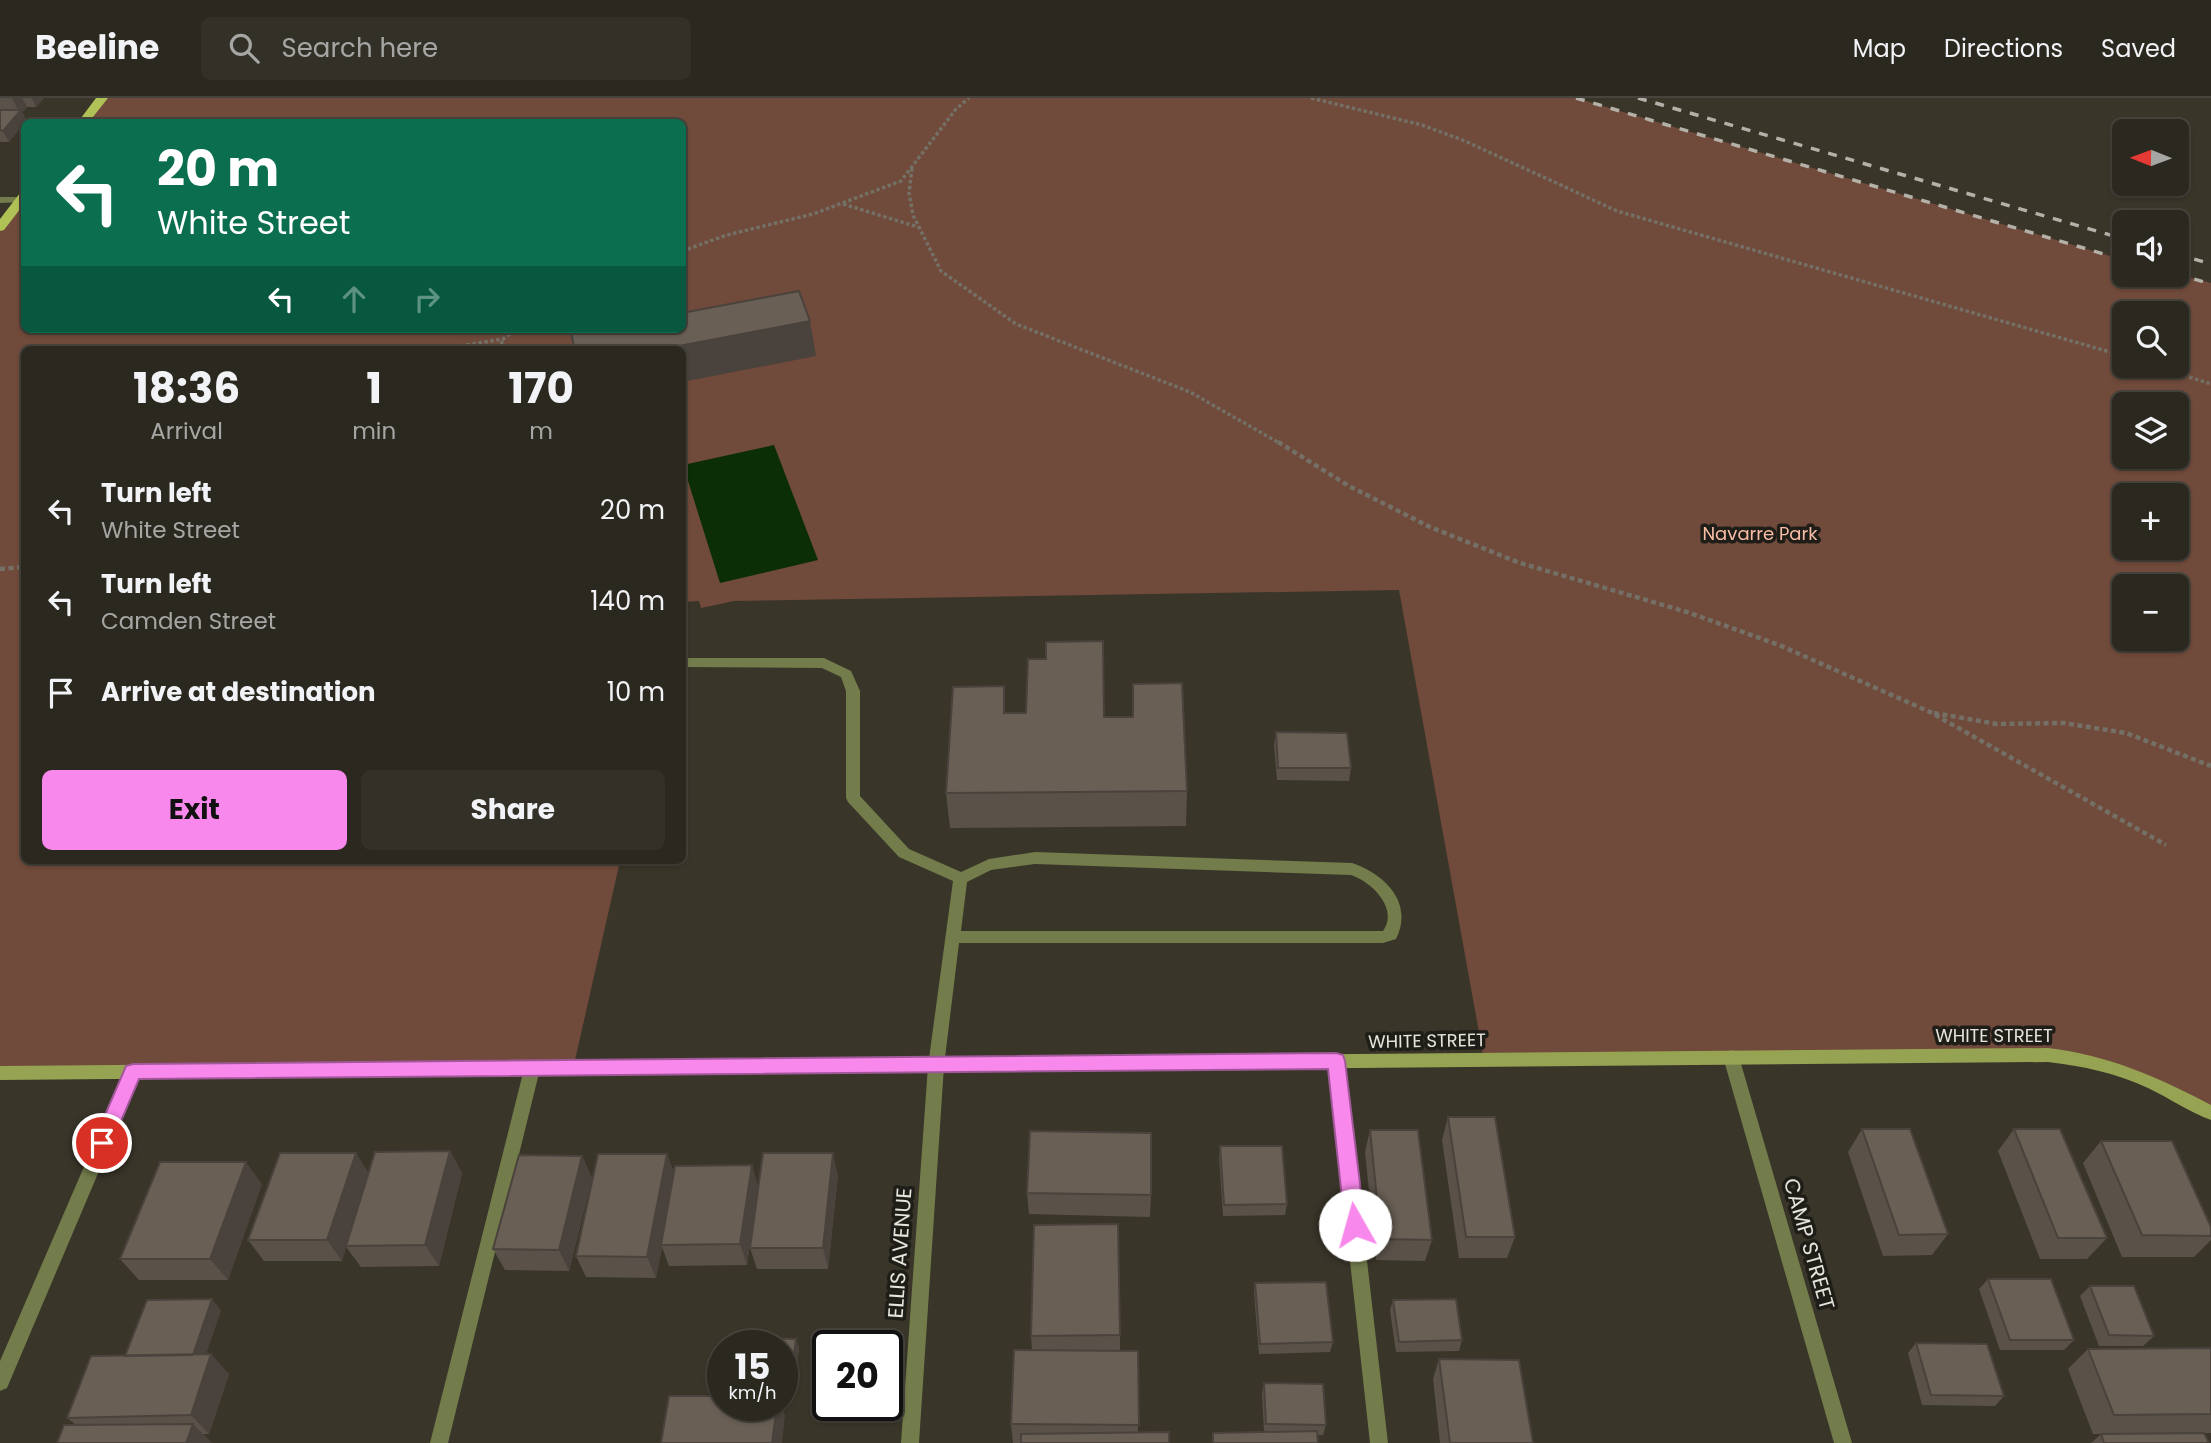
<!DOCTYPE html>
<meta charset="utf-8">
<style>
:root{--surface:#2b281f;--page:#333028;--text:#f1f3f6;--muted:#a6a6a4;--line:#47443d;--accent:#f888eb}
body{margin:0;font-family:Poppins,sans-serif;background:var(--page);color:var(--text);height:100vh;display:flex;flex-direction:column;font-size:26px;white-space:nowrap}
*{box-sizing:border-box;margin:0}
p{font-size:23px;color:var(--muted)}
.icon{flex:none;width:38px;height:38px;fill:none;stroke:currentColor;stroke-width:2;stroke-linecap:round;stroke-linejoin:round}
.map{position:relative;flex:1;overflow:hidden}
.drawer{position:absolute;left:21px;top:248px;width:665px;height:518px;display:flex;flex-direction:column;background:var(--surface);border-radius:10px;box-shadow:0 2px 5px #0004,0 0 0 2px var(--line)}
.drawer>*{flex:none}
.guide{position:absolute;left:21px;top:21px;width:665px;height:214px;border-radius:10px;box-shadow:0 2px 5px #0004,0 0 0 2px var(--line);background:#0b6e4f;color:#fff;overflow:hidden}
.needle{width:46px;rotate:271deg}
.fabs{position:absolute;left:2112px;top:21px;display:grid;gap:14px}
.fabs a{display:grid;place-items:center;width:77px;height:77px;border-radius:10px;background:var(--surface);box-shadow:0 2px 5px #0004,0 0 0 2px var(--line);font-size:35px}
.speed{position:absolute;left:707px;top:1232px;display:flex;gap:14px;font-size:35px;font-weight:700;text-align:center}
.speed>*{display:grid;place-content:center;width:91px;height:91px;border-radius:50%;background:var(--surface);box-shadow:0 2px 5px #0004,0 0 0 2px var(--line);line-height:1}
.speed small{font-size:18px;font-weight:400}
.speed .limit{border:4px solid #111;border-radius:10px;background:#fff;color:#111}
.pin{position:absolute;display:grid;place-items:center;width:60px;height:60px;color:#fff;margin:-30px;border:4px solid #fff;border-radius:50%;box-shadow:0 2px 7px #0007}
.me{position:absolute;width:77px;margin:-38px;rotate:353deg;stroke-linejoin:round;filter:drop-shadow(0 0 5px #0008)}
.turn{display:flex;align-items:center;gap:24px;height:147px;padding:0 21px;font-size:32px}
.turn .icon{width:91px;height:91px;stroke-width:2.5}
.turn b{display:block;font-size:49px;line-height:60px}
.lanes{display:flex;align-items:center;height:66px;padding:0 21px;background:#0003;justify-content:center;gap:35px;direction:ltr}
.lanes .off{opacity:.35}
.eta{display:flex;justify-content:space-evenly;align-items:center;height:119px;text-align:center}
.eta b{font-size:42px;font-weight:700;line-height:49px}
.action{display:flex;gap:14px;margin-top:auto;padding:14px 21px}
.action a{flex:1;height:80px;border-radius:10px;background:var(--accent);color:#111;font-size:28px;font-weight:700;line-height:80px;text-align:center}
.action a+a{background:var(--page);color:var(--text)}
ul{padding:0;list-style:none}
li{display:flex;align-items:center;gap:21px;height:91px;padding:0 21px}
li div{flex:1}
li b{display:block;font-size:26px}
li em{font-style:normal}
header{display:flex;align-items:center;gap:42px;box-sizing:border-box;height:98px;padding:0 35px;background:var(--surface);border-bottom:2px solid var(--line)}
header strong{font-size:33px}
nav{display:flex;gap:38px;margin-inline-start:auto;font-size:24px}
.search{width:490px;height:63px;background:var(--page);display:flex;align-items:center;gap:18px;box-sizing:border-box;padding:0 24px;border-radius:10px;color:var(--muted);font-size:26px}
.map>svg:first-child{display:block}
.green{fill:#704a3a;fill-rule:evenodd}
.water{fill:#0b2e06}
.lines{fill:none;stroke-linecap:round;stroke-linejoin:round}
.path-far1{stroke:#747066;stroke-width:3.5;stroke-dasharray:3.5 2.5;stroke-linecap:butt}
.path{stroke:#747066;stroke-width:4.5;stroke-dasharray:5 3.5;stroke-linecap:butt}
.lane{fill:#737c4b;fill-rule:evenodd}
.street{fill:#737c4b;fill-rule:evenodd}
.secondary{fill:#96a352;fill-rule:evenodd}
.primary{fill:#b0c156;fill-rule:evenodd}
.rail{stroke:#b4b1a8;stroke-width:3.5;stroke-dasharray:9 9;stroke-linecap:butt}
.wall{fill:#5a5249}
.shaded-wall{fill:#4a423c}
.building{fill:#695f55;stroke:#4a423c;stroke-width:2}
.route{fill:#f888eb;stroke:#a15899;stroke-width:2}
.labels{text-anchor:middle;stroke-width:7;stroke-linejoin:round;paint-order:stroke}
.park-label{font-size:18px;fill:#f7bda4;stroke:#1f1d18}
.street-label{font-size:18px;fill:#e6e4dc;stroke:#1f1d18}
.near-street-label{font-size:21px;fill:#e6e4dc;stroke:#1f1d18}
</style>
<header>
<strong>Beeline</strong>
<div class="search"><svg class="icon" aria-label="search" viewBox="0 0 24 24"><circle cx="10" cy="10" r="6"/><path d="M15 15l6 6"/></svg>Search here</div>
<nav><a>Map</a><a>Directions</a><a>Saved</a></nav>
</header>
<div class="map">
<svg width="2211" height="1345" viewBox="0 0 2211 1345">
<rect width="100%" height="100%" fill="#393529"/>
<path class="green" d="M102 0H1576L2124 162V177L2177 176 2211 185V1015L2137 975 2048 957 1484 962 1399 492 734 503 701 510 699 503 683 504 682 252H24V763H620L573 971 0 976V130L24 99V231H682V24H83ZM2124 215H2177V268H2124ZM2124 306H2177V359H2124ZM2124 397H2177V450H2124ZM2124 488H2177V541H2124Z"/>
<path class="water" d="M774 347 818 462 720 485 683 367Z"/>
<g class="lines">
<path class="path-far1" d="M1311 0 1422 27 1465 43 1617 113 2124 258
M912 70 909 95 913 117 941 173 1016 226 1190 294 1281 346
M843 106 918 129
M682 153 727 137 813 116 901 83 956 11 969 0
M437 252 503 241 517 231
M499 252 503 242
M2155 268 2211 286"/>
<path class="path" d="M1278 344 1349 388 1430 429 1520 465 1687 514 1779 547 1930 614 2166 747
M0 471 24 469
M1934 615 1997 626 2064 625 2126 635 2211 668"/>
<path class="lane" d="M682 560H824L851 573 860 593V698L909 751 961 774 989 761 1035 754 1352 765C1385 776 1414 805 1396 841L1383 845H959L944 968 942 973 936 975 930 973 928 968 953 783 899 759 848 704 846 700V593L841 579 822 570 684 569ZM1035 766 1351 777C1372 784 1399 811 1383 833H961L967 784 991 772Z
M1336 956 1342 958 1344 963 1388 1345H1370L1328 963 1330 958Z
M532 964 538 966 540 971 448 1345H430L524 971 526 966Z"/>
<path class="street" d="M0 99H22L24 100V104L0 105Z
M1731 952 1737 954 1739 959 1852 1345H1834L1723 959 1725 954Z
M936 961 942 963 944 968 919 1345H901L928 968 930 963Z
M133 967 139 969 141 974 7 1290 0 1293V1263L125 974 127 969Z"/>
<path class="secondary" d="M2048 950C2108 957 2158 979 2211 1007V1022C2189 1014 2169 1000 2148 990 2116 975 2083 968 2048 964L0 982V968Z"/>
<path class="primary" d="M96 0H108L89 24H78Z
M24 94V106L4 132 0 133V121L20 95Z"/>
<path class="rail" d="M1576 0 2124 162
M1638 0 2124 141
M2177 156 2211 166
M2177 176 2211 186"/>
</g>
<path class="wall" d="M0 0H44L36 9H27L22 14 27 23 24 24 9 44H0Z
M1133 586 1187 693 1186 728 950 730 946 695 1006 615 1104 619H1132Z
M1276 634 1351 670 1349 683 1277 682 1274 647Z
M1448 1019 1515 1139 1507 1160H1459L1442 1042Z
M1862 1031 1948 1136 1932 1157 1883 1158 1848 1054Z
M2014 1031 2107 1140 2087 1161H2040L1998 1053Z
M1370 1032 1432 1142 1425 1163 1376 1162 1365 1054Z
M2101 1043 2211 1129V1142L2194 1159H2122L2083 1065Z
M1220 1048 1287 1106 1285 1117 1223 1118 1219 1059Z
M450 1053 462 1075 439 1168 361 1169 346 1149 342 1163H264L248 1142 356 1055 368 1075Z
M667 1056 674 1075 752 1067 758 1089 838 1077 828 1171H757L750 1150 753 1125 747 1167 669 1168 662 1149 656 1180 586 1179 576 1158Z
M582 1058 592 1080 569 1173 505 1172 493 1151Z
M262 1086 228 1182H139L120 1161Z
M1027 1095 1151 1097 1150 1119 1029 1116Z
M1988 1181 2074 1242 2064 1252H2000L1979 1191Z
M1255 1185 1333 1244 1330 1254 1259 1256 1254 1195Z
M2090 1188 2154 1238 2143 1248H2099L2080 1198Z
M1393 1202 1462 1242 1459 1253 1396 1254 1390 1212Z
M221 1212 206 1256 229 1276 209 1336H203L212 1345H57L76 1327 67 1320 125 1258Z
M1120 1237V1252L1138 1253V1334L1169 1345H1013L1011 1326 1032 1252 1031 1238Z
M796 1241 799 1251 792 1305H782V1248Z
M1916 1245 2004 1298 1995 1308 1922 1307 1908 1255Z
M2211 1250V1335H2204L2209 1345H2091L2101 1336 2172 1335 2093 1336 2068 1271 2088 1251Z
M1439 1261 1533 1345H1440L1433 1281Z
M1264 1285 1326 1327 1323 1337H1317L1318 1345H1212L1213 1335 1264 1334 1262 1295Z"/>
<path class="shaded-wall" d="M12 0H22L27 9 22 14 27 23 24 24V26L9 44 3 33 19 14Z
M32 0H44L36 9Z
M810 223 816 258 682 284V252H658Z
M450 1053 462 1075 439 1168 425 1147Z
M356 1055 370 1077 342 1163 327 1142Z
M833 1055 838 1077 828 1171 823 1150Z
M667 1056 675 1078 661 1147 662 1149 656 1180 647 1159Z
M582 1058 592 1080 569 1173 559 1152Z
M246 1064 262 1086 228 1182 210 1161Z
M752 1067 758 1089 747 1167 740 1146Z
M212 1201 221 1212 201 1271 191 1261Z
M796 1241 799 1251 792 1305 789 1295Z
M211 1256 229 1276 209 1336 191 1317Z
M777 1307H782L785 1317 782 1345H772Z
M193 1326 212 1345H186Z"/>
<path class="building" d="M0 12H21L3 33 0 32Z
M799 193 810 223 658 252H575L571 235 595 231H682V215Z
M1103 543 1104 619H1133V586L1182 585 1187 693 946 695 953 589 1004 588V615H1026L1028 561H1046V544Z
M1276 634 1347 635 1351 670H1278Z
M1448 1019H1495L1515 1139H1466Z
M1862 1031H1910L1948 1136 1899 1137Z
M2014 1031H2060L2107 1140H2058Z
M1370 1032H1418L1432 1142 1381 1141Z
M1030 1033 1151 1035V1097L1027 1095Z
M2101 1043H2172L2211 1129V1138L2142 1137Z
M1220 1048H1282L1287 1106 1224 1107Z
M450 1053 425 1147 346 1148 375 1054Z
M280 1055H356L327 1142H248Z
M763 1055H833L823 1150H750Z
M598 1056H667L647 1159 576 1158Z
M519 1057 582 1058 559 1152 493 1151Z
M160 1064H246L210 1161H120Z
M752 1067 740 1146 661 1147 675 1068Z
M1118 1126 1120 1237 1031 1238 1034 1127Z
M1988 1181H2051L2074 1242H2010Z
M1326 1184 1333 1244 1260 1246 1255 1185Z
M2090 1188H2134L2154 1238 2109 1237Z
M212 1201 193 1257 125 1258 147 1202Z
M1456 1201 1462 1242 1399 1244 1393 1202Z
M743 1240 796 1241 789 1295H782V1248H742Z
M1916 1245 1987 1246 2004 1298 1931 1297Z
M2211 1250V1316L2114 1317 2088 1251Z
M1014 1252 1138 1253 1139 1327 1011 1326Z
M211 1256 191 1317 67 1320 91 1258Z
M1439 1261 1519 1262 1533 1345H1450Z
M1264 1285 1323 1286 1326 1327 1266 1326Z
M669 1298H723V1307H777L772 1345H661Z
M193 1326 186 1345H57L64 1327Z
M1317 1333 1318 1345H1213V1335Z
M1169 1334V1345H1021V1336Z
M2204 1335 2209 1345H2104L2101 1336Z"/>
<path class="route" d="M1336 955 1343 957 1345 963 1365 1127 1362 1133 1355 1136 1348 1133 1345 1127 1328 971 139 981 109 1051 102 1054 95 1051 93 1045 126 968 133 966Z"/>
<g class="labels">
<g class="park-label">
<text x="1760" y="442">Navarre Park</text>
</g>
<g class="street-label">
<text x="1994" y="944">WHITE STREET</text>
<text transform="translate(1427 943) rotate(-1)" y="6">WHITE STREET</text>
</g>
<g class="near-street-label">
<text transform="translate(1809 1146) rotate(74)" y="7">CAMP STREET</text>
<text transform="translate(900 1155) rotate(-86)" y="7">ELLIS AVENUE</text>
</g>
</g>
</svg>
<div class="fabs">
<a><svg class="needle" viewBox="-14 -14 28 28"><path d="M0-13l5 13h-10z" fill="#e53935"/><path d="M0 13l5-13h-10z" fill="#a6a6a4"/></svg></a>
<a><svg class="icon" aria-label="sound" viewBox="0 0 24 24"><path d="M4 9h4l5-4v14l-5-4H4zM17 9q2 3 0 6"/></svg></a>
<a><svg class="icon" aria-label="search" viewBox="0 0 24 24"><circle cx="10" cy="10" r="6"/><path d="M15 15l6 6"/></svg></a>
<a><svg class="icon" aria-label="layers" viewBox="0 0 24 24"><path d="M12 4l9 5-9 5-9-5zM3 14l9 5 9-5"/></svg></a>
<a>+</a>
<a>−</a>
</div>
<div class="speed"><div>15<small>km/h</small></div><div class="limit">20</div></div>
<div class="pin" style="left:102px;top:1045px;background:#d93025"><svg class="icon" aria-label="arrive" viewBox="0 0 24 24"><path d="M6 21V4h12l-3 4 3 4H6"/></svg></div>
<svg class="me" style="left:1355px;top:1127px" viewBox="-20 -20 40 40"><circle r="19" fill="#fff"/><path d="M0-13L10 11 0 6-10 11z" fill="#f888eb"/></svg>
<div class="guide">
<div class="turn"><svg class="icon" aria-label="left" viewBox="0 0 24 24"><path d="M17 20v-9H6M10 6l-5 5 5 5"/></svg><div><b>20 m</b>White Street</div></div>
<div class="lanes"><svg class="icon" aria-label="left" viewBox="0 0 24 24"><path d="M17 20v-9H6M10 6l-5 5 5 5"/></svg><svg class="icon off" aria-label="ahead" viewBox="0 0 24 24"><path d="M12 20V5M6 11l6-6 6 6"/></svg><svg class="icon off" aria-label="right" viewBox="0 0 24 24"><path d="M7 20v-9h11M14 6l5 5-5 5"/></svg></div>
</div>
<section class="drawer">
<div class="eta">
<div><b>18:36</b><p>Arrival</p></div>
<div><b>1</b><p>min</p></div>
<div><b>170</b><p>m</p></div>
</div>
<ul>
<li><svg class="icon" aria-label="left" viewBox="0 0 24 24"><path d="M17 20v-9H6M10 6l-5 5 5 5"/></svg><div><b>Turn left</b><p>White Street</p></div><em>20 m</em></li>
<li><svg class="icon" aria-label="left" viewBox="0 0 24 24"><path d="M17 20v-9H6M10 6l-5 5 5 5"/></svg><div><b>Turn left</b><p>Camden Street</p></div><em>140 m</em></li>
<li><svg class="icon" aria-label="arrive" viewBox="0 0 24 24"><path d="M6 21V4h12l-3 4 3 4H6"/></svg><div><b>Arrive at destination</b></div><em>10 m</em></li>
</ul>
<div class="action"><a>Exit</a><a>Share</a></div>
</section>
</div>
